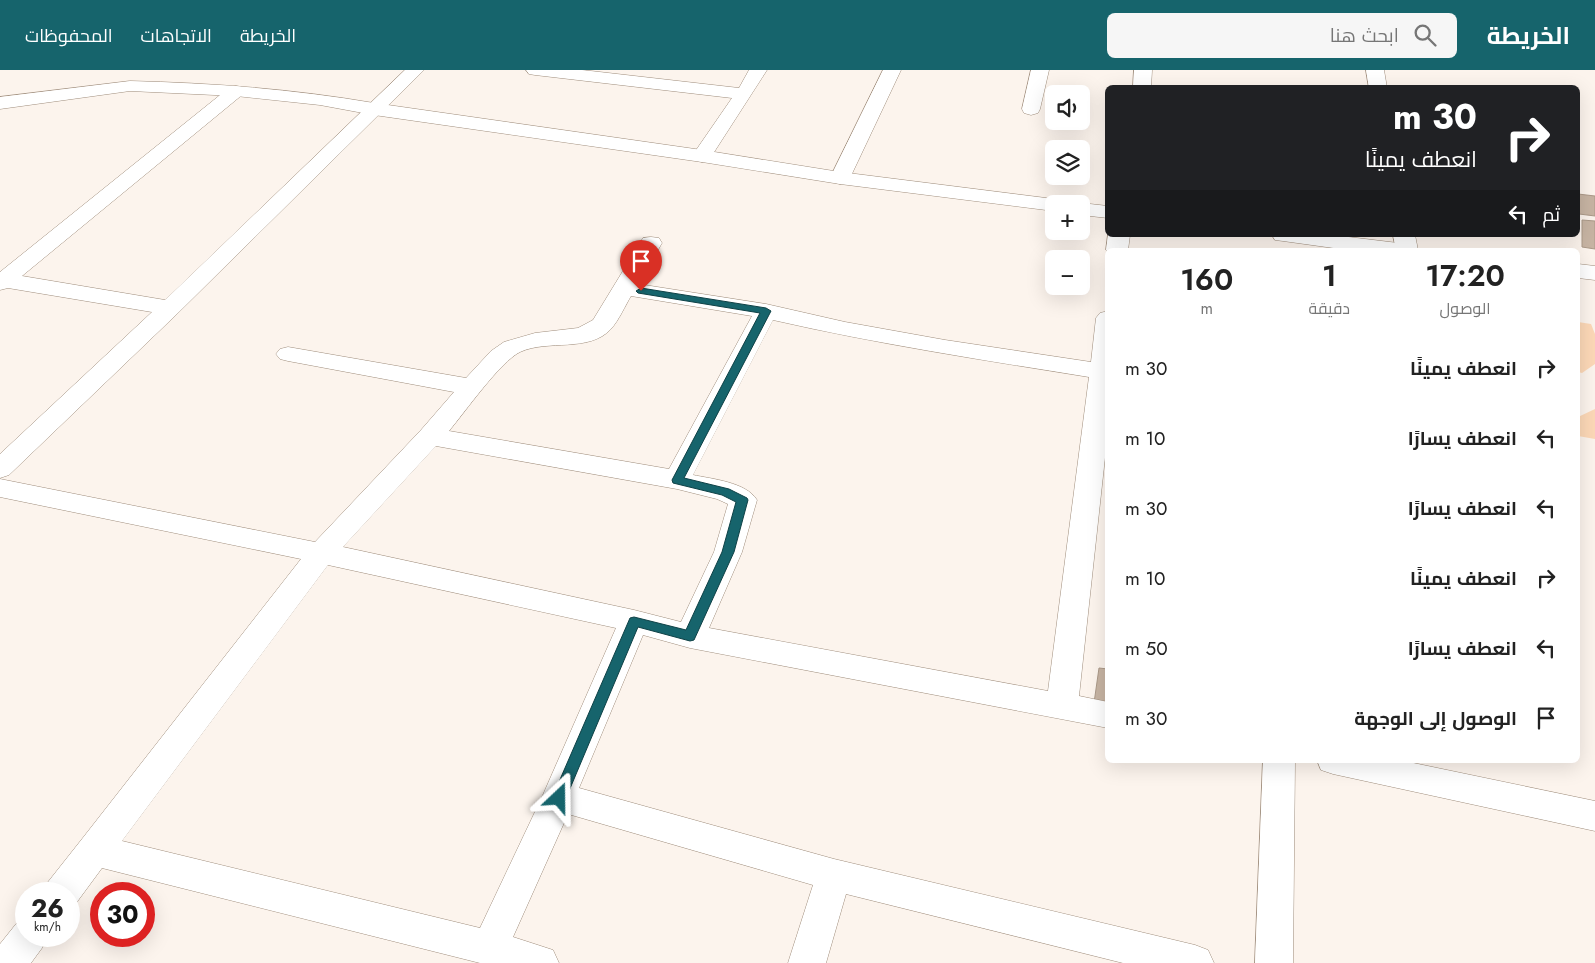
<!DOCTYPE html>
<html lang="ar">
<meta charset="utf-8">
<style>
:root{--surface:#fff;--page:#f6f6f6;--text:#222;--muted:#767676;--accent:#16646c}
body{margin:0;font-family:Jost,Cairo,sans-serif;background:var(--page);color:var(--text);direction:rtl;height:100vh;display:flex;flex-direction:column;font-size:19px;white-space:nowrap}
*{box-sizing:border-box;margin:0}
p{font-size:16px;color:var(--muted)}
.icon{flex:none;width:28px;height:28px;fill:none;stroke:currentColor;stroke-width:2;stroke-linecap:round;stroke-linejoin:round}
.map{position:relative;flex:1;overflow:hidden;direction:ltr}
.drawer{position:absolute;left:1105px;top:178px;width:475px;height:515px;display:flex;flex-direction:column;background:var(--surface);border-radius:8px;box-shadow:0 5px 20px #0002;direction:rtl}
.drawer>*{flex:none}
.top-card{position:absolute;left:1105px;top:15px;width:475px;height:152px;border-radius:8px;box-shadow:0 5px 20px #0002;direction:rtl;background:#202124;color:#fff;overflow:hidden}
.buttons{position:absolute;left:1045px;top:15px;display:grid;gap:10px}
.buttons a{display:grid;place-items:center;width:45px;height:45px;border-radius:8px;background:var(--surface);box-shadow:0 5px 20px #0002;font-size:25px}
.speed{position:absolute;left:15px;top:812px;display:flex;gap:10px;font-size:25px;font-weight:700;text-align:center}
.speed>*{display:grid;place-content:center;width:65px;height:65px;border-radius:50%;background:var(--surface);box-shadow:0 5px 20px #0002;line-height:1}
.speed small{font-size:12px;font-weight:400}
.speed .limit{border:8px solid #d22;background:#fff;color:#111}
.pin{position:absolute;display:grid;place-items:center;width:42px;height:42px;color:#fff;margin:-51px -21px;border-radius:50% 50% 50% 0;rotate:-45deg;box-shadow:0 0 5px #0007}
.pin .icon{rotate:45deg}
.me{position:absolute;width:55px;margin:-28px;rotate:23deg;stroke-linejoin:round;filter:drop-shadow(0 0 4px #0008)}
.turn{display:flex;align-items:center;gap:18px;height:105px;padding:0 20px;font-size:22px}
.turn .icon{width:65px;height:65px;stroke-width:2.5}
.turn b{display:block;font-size:35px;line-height:42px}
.then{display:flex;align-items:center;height:48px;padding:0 20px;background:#0003;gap:10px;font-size:19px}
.eta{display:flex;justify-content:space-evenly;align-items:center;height:85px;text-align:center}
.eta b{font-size:30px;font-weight:600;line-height:35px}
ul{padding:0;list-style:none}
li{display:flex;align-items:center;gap:15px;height:70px;padding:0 20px}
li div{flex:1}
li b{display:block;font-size:19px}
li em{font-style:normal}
header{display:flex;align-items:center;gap:30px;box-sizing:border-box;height:70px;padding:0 25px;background:var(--accent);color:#fff}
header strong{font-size:24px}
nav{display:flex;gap:28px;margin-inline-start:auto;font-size:18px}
.search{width:350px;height:45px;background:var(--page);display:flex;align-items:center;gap:12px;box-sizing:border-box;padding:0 18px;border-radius:8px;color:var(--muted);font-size:19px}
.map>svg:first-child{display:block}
.green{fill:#fcd8b7}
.building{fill:#c7b4a3;stroke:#ab9988}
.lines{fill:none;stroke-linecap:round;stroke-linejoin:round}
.minor-casing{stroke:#9f8d7c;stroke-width:1}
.major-casing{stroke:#9f8d7c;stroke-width:1}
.minor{fill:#fff;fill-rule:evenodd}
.major{fill:#fff;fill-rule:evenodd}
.route{fill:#16646c;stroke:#0e4146}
</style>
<header>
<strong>الخريطة</strong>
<div class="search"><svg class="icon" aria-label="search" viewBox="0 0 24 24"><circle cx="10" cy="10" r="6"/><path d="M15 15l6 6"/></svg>ابحث هنا</div>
<nav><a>الخريطة</a><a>الاتجاهات</a><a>المحفوظات</a></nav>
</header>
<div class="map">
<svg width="1595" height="893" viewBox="0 0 1595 893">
<rect width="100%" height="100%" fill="#fcf4ed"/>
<path class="green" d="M1578 252 1591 254 1595 264V294L1582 303 1578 302Z
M1595 339V369L1578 366V347Z"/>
<path class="building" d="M1578 124 1595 126V146L1579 144Z
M1582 150 1595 151V179L1582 177Z
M1099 598 1108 599V635L1094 633Z"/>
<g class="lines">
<defs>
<path id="minor" d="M405 0H424L178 243 9 405 0 408V384L152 242 8 218 0 220V202L230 17 236 16 242 17 245 21 242 25 22 206 165 230Z
M526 0H582L739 18 749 0H767L709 90 702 92 695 90 692 86 732 28 535 5 529 4Z
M883 0H901L850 108 847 112 840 114 833 112 830 108Z
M1031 0H1049L1040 39 1038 43 1031 45 1024 43 1022 39Z
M1134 0H1152L1151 18H1133Z
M1366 0H1384L1387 18H1369Z
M1108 165H1130L1128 180H1108V182L1106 180Z
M1393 165H1415L1418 180H1396Z
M651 167 659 168 662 173 638 214 766 234 845 252 945 270 1091 292 1096 248 1100 243 1108 241V360L1079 626 1108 632V658L690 578 643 565 579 718 834 789 1195 875 1208 880 1214 893H1123L846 824 826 893H788L813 815 568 744 513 867 553 880 559 893H480L102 798 74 836 69 837V824H43L48 812 82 769 301 489 0 427V409L315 472 421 360 454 322 288 291 280 289 276 284 280 279 288 277 466 308 491 281 504 272 535 263 578 258 593 250 640 173 643 168ZM631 226 752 246 669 399 449 361C465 342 500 292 520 282 548 269 589 283 611 259 619 250 625 236 631 226ZM773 250C878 274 983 290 1089 307L1048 621 709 558 742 482 757 430C746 412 712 409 693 405ZM436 376 677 419 717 429 728 434 714 482 681 552 634 540 343 477ZM328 495 616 558 542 727 480 858 122 771Z
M1263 690H1295L1293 893H1255Z
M1317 690H1399L1595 731V761L1333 704 1321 700Z
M26 850V866H47L42 878 31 893H0V874L16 854Z"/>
<path id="major" d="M130 11C212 13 293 19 374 33L702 80 840 102 1054 129 1061 131 1063 134H1054V141L840 114 702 92 374 45 320 35 236 26 130 21 0 39V27Z
M1081 133 1108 136V148L1081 145V134H1077Z
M1272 165H1332L1398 173 1406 175 1409 180H1348L1283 171 1275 170Z
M1578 194 1595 196V210L1578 208Z"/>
</defs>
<use href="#minor" class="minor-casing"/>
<use href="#major" class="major-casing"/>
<use href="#minor" class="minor"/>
<use href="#major" class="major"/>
</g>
<path class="route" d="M641 218 766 238 771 241 684 408 729 419 747 428 748 430 734 482 694 570 690 571 638 557 566 728 564 732 559 734 554 732 552 728 630 548 634 547 686 560 722 482 736 432 722 425 673 413 672 410 760 243 638 223 636 221Z"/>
</svg>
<div class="buttons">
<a><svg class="icon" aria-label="sound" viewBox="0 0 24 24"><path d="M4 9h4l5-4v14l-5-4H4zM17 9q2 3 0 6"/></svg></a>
<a><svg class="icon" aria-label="layers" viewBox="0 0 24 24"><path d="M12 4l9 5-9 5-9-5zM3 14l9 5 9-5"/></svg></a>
<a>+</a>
<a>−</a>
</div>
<div class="speed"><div>26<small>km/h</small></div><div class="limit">30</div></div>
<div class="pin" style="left:641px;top:221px;background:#d93025"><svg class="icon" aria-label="arrive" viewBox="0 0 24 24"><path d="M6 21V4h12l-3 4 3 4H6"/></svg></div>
<svg class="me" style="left:559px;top:728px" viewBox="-20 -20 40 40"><path d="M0-17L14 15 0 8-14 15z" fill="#16646c" stroke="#fff" stroke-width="4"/></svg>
<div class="top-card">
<div class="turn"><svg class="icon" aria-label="right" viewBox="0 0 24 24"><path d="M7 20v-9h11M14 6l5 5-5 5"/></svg><div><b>30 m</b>انعطف يمينًا</div></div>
<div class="then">ثم<svg class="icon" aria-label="left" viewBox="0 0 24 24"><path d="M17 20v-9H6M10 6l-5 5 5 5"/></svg></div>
</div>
<section class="drawer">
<div class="eta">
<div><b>17:20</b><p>الوصول</p></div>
<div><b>1</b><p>دقيقة</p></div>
<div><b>160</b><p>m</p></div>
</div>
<ul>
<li><svg class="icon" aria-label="right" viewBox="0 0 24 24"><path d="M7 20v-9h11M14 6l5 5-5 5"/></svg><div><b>انعطف يمينًا</b></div><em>30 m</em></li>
<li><svg class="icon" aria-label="left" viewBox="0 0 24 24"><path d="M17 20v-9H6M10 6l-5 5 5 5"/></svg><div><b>انعطف يسارًا</b></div><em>10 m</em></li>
<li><svg class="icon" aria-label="left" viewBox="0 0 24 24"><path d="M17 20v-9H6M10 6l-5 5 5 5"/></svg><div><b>انعطف يسارًا</b></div><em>30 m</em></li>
<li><svg class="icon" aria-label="right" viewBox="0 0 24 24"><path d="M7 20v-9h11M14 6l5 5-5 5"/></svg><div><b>انعطف يمينًا</b></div><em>10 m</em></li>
<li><svg class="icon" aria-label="left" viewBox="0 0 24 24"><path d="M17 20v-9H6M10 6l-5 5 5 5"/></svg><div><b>انعطف يسارًا</b></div><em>50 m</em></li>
<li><svg class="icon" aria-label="arrive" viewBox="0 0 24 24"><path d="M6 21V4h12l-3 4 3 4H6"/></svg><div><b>الوصول إلى الوجهة</b></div><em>30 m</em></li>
</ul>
</section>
</div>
